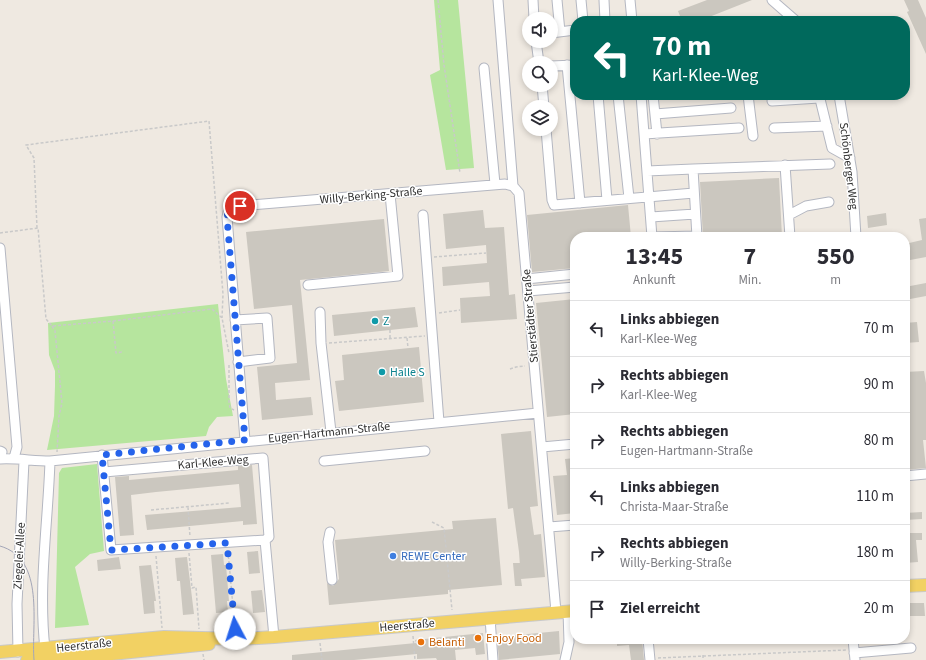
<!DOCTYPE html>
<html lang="de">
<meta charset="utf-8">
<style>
:root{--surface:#fff;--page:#f7f7f7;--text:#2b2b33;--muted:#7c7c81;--line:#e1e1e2}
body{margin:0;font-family:"Source Sans 3",sans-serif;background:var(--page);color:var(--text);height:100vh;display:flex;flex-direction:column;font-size:15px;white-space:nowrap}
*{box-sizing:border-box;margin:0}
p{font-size:13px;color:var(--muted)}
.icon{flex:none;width:22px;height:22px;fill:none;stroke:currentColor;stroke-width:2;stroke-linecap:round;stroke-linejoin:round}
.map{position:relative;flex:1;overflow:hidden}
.details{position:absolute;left:570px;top:232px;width:340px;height:412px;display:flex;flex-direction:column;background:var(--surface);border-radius:16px;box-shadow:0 2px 6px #0003}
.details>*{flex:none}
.banner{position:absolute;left:570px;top:16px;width:340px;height:84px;border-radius:16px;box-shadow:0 2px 6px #0003;background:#00695c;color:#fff;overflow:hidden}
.buttons{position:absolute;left:522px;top:12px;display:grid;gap:8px}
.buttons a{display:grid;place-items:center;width:36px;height:36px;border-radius:50%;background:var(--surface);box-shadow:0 2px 6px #0003;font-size:20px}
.pin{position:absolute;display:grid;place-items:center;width:34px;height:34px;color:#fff;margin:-17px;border:2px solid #fff;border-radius:50%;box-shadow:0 1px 4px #0007}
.me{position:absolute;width:44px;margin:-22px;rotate:355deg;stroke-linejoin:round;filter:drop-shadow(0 0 3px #0008)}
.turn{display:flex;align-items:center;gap:14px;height:84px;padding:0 16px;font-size:18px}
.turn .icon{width:52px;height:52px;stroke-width:2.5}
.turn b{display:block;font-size:28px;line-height:34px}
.eta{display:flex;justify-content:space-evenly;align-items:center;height:68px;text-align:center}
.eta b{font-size:24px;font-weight:700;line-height:28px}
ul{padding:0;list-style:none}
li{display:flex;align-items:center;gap:12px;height:56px;padding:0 16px;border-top:1px solid var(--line)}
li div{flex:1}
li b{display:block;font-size:15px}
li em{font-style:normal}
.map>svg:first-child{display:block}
.green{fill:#b6e59e}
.building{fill:#cbc7bf}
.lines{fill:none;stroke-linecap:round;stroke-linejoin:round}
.minor-casing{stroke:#b4b7c1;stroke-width:11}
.major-casing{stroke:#c9c9c9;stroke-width:14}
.path{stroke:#c9c9c9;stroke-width:1.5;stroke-dasharray:3 2;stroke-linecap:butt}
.minor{stroke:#fff;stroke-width:9}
.major{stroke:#f2d163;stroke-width:12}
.tram{stroke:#a3a6b8;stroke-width:1}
.route{stroke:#2563eb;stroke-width:7;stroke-dasharray:0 12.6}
.culture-dot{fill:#0f9aa8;stroke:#fff;stroke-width:1.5}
.shop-dot{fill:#3f7fe0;stroke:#fff;stroke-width:1.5}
.food-dot{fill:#e8710a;stroke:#fff;stroke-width:1.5}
.labels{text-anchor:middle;stroke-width:3;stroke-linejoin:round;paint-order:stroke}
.street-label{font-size:12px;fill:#2e2e2e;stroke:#fff}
.culture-label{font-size:12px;fill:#0d838f;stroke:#fff;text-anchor:start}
.shop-label{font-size:12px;fill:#366cbe;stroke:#fff;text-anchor:start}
.food-label{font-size:12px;fill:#c56008;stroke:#fff;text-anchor:start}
</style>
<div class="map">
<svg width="926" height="660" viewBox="0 0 926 660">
<rect width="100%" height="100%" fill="#efe9e1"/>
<path class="green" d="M434 0H458L474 168 446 170 430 75 440 70Z
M218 304 226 379 233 416 217 417 209 427 206 436 47 450 54 416 55 386V371L49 355 48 323Z
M97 464 104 551 90 554 75 567 89 625 55 628 59 473 62 468Z"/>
<path class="building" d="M707 0H752L699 21H682L678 11Z
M904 0H918L926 18V54L907 12 909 11Z
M779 178 782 237H703L700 182Z
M628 205 631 237H575V268L532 272 527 215Z
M483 210 485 228 504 227 509 295 515 294 517 319 461 323 460 298 490 296 489 282 443 286 442 267 487 263 486 245 446 249 443 214Z
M886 213 887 225 868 228 867 216Z
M926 218V257L905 261V244L922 240 919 219Z
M384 219 389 271 300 280 310 380 275 383 276 400 311 397 313 415 262 420 257 367 297 363 292 305 254 309 246 232Z
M926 283V296L905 300V287Z
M575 299V414L547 417 536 303Z
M415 307 418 327 334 336 332 315Z
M917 322 919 342 905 343V323Z
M419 347 424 402 339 411 335 381 344 380 342 355Z
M924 371 926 383V440H923L926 468 905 470V372Z
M531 431 538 506 530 507 534 535 541 534 545 577 521 579 522 586H515L513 563H520V566L519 552 513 508 508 509 501 434Z
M575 458V513L557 515 553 476 567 475 565 459Z
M252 465 257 524 243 525V521L147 530 145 515 241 507 239 484 156 492 131 495 134 535 120 536 115 477 129 476V480L238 470V466Z
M922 512V519L905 520V513Z
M496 518 502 585 448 590V594L329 605 327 583 333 586 339 579 335 540 453 529 452 521Z
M905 533H922V540H916L918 562 905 563Z
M258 551 260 573 249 574 247 552Z
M223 554 224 565H226L229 601H227L228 612 216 613 211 555Z
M119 557 121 569 98 571 97 560Z
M187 557 194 614 183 615 180 581H177L175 558Z
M151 565 156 601H154L155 613 144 614 139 566Z
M262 590 265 612 253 613 251 591Z
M908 603H924L925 616H905V609L908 608Z
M559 631 560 654 499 660 497 637Z
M483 633 485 654 476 655 475 648 455 650 456 660H437L436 658 417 659V654L354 660H292V655L416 643 415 640Z
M617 639H642L644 660H631L629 645 617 646Z"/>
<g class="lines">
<defs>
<path id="minor" d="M498 0 513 186
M533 0 534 19
M557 0 560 32
M581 0 583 21
M604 0 605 21
M630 0 632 21
M772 0 796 21
M551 33 575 30
M536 41 539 63
M567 65 580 203
M551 66 575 65
M484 68 495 184
M542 85 544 107
M598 95 607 200
M618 95 629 198
M641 95 652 237
M653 95 657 134
M748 95 753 136
M819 95 832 148 850 158
M839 95 852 172 856 237
M772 101 819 98
M655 114 731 108
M774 128 827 126
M546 129 552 200 554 205 694 193
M644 134 739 128
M785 165 790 237
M693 169 830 164
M647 171 693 169 697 237
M513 186 519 193 556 612
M423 215 439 422
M789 215 806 206 829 202
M651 217 695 214
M652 237 697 236
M0 248 17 447 14 458
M526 279 575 274
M308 285 398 276 390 194
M528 291 575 287
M320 312 321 343 331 432
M235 320 267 318 270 358 238 362
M245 440 227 217 229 208 240 206 505 184 513 186
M542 447 575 444
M0 451 2 452
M102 455 111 550 265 540 274 637
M0 459C17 458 33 461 50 461L538 413
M324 461 425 451
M104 472 263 458 269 537 265 540
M905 476 926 474
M549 527 575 525
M330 532 328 542 332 580
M490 618 493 660
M648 639 650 660
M853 639 855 660
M45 649C38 586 48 523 50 461
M18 652 17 604 24 461
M854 653 911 648
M565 660 569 642 568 611"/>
<path id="major" d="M905 586 926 585
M0 652 164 637 239 639 274 637 575 611
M27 660 92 656 209 644"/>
</defs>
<use href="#minor" class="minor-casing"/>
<use href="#major" class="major-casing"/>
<path class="path" d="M438 0 444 65 460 173
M37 228 34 158 26 145 209 121 223 294 222 318
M0 233 38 228 46 319 52 326 113 321 212 309 222 318 229 353
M434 257 486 253
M439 313 460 310
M113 321 116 353 122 352V350
M52 326 55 331 62 403 59 416 57 452
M390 330V339
M407 338 408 348
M329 343 425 336
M229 365V402L230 408 234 410
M510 369 516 367 525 366
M188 507 190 537
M151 510 229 503
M432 522 444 528 452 610
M228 551 235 629
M189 553 192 588 196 587 199 629
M156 556 162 628
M413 636 415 660
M320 643 322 660
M203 654 204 660
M703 655V660
M658 658 846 650"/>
<use href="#minor" class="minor"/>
<use href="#major" class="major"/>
<path class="tram" d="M0 546C46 559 31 624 34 660"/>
</g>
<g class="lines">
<path class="route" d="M235 629 227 543 111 550 102 455 245 440 227 217 229 208 240 206"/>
</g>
<g class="culture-dot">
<circle cx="375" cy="321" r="4"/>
<circle cx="382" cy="372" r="4"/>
</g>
<circle class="shop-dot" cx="393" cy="556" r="4"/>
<g class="food-dot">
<circle cx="478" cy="638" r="4"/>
<circle cx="421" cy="642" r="4"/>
</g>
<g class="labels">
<g class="street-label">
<text transform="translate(849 166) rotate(83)" y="4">Schönberger Weg</text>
<text transform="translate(371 195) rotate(-5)" y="4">Willy-Berking-Straße</text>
<text transform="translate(530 316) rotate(-95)" y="4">Stierstädter Straße</text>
<text transform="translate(329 432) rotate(-6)" y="4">Eugen-Hartmann-Straße</text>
<text transform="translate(213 462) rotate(-5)" y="4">Karl-Klee-Weg</text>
<text transform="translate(19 556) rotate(-87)" y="4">Ziegelei-Allee</text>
<text transform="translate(407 625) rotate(-5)" y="4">Heerstraße</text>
<text transform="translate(84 645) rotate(-6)" y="4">Heerstraße</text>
</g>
<g class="culture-label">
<text x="383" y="325">Z</text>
<text x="390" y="376">Halle S</text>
</g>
<g class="shop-label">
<text x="401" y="560">REWE Center</text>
</g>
<g class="food-label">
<text x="486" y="642">Enjoy Food</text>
<text x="429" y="646">Belanti</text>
</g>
</g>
</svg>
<div class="buttons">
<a><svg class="icon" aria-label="sound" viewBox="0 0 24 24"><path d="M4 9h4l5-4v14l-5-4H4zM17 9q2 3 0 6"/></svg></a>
<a><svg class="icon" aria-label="search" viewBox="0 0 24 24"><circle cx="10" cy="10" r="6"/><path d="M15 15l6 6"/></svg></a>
<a><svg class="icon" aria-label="layers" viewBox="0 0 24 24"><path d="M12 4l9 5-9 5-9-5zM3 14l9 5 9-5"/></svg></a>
</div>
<div class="pin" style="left:240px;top:206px;background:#d93025"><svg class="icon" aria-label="arrive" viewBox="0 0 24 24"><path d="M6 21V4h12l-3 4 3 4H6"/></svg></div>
<svg class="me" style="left:235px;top:629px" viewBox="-20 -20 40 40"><circle r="19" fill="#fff"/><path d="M0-13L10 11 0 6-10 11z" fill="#2563eb"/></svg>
<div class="banner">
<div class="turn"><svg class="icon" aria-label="left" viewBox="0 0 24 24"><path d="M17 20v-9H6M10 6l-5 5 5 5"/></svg><div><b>70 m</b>Karl-Klee-Weg</div></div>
</div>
<section class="details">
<div class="eta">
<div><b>13:45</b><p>Ankunft</p></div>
<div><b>7</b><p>Min.</p></div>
<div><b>550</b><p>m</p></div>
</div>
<ul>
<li><svg class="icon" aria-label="left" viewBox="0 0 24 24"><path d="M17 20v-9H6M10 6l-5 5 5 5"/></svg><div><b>Links abbiegen</b><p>Karl-Klee-Weg</p></div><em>70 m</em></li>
<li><svg class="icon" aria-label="right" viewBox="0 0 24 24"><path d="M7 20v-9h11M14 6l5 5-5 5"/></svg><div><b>Rechts abbiegen</b><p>Karl-Klee-Weg</p></div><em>90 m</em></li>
<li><svg class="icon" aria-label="right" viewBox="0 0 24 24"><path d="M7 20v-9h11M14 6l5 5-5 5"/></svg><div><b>Rechts abbiegen</b><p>Eugen-Hartmann-Straße</p></div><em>80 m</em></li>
<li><svg class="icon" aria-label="left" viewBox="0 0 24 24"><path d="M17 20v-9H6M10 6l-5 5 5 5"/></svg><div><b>Links abbiegen</b><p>Christa-Maar-Straße</p></div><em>110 m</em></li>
<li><svg class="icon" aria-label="right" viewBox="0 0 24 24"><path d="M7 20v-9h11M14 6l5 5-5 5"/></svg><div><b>Rechts abbiegen</b><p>Willy-Berking-Straße</p></div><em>180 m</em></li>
<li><svg class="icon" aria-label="arrive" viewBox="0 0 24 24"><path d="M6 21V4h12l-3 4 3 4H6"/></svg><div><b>Ziel erreicht</b></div><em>20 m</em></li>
</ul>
</section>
</div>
